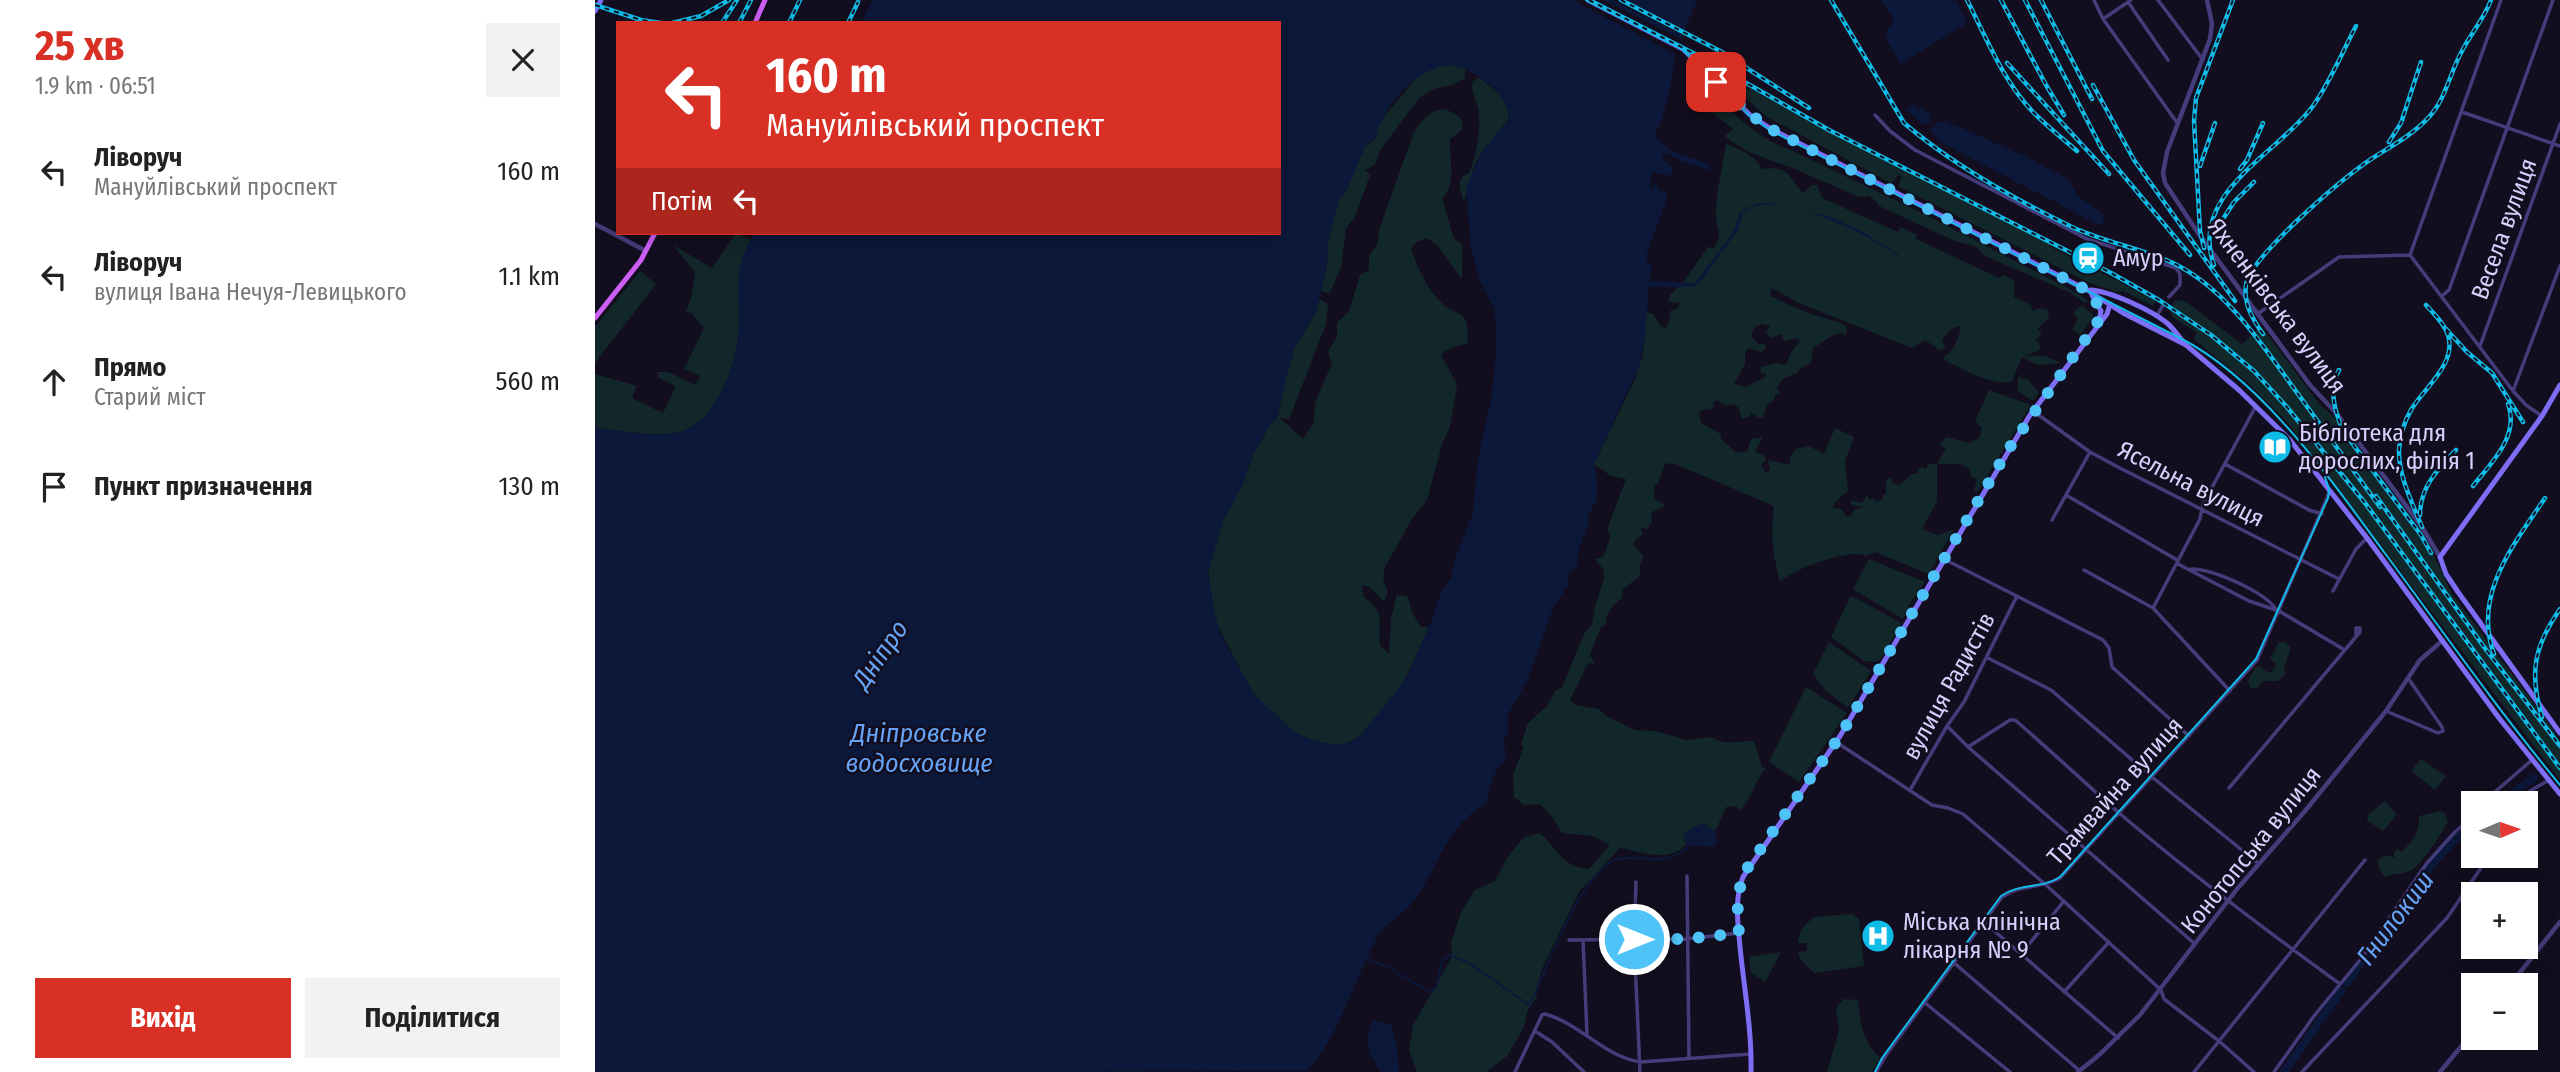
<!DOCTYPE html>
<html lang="uk">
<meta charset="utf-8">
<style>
:root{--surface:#fff;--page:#f2f2f2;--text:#222;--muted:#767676;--accent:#d93025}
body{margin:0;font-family:"Fira Sans Condensed",sans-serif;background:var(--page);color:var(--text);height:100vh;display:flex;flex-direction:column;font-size:26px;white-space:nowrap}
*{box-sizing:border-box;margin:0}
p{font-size:23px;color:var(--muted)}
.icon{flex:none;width:38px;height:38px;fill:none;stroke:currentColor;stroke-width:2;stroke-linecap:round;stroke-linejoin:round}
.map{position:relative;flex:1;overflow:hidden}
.details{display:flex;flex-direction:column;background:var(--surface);width:595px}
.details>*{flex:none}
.guide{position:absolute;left:21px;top:21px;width:665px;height:214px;border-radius:0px;box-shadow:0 4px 18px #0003;background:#d93025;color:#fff;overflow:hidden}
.needle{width:46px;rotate:88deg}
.fabs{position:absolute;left:1866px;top:791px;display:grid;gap:14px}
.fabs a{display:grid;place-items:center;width:77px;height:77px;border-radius:0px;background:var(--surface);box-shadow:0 4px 18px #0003;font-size:35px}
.pin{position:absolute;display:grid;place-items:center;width:60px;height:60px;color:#fff;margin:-30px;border-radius:14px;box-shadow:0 4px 10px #0006}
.me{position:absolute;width:77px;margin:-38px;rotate:90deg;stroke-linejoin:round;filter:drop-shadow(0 0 5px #0008)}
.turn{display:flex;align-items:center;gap:24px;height:147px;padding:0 35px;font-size:32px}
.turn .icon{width:91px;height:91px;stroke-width:2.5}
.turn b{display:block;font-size:49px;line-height:60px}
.then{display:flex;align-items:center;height:66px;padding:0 35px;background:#0003;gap:14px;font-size:26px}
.round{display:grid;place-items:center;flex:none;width:74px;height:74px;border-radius:0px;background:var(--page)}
.head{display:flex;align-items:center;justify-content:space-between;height:119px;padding:0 35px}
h1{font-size:42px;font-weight:700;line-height:52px;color:var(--accent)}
.primary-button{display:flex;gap:14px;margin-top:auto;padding:14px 35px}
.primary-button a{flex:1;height:80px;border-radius:0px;background:var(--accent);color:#fff;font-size:28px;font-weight:700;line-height:80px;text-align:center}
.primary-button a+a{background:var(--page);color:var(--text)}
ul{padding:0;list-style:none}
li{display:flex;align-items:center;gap:21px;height:105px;padding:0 35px}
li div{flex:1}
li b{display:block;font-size:26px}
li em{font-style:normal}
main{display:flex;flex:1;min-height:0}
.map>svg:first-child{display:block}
.green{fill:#122729;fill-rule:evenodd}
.water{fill:#0c183a;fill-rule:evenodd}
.pier{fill:#130e1f}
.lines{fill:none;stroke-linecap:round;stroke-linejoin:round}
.stream{stroke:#0c183a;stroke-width:2}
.river{stroke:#0c183a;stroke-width:8}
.minor{stroke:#453c7b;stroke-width:3.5}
.tertiary{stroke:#453c7b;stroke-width:4.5}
.secondary{stroke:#7e6df5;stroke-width:5}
.primary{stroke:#cc5ef4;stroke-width:5}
.tram{stroke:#0fbce8;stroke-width:2}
.rail-casing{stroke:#0fbce8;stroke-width:4.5}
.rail{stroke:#130e1f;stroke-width:2;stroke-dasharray:5;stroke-linecap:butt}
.route{stroke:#4fc3f7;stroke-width:12;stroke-dasharray:0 21.6}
.labels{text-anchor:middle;stroke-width:5;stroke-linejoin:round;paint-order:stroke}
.street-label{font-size:24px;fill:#d9cffc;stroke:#130e1f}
.poi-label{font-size:24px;fill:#d9cffc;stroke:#130e1f;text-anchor:start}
.water-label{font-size:26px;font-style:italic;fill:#64a3f5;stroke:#130e1f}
</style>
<main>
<section class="details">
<div class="head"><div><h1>25 хв</h1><p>1.9 km · 06:51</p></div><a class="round"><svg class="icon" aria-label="close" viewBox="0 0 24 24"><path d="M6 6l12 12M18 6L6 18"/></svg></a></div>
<ul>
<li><svg class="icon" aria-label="left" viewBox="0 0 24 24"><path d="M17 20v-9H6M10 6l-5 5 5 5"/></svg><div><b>Ліворуч</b><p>Мануйлівський проспект</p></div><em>160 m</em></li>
<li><svg class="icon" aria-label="left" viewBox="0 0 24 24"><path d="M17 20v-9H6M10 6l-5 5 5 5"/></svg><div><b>Ліворуч</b><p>вулиця Івана Нечуя-Левицького</p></div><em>1.1 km</em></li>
<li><svg class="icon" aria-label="ahead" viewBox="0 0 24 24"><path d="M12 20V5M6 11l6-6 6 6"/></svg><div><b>Прямо</b><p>Старий міст</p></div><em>560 m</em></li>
<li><svg class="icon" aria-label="arrive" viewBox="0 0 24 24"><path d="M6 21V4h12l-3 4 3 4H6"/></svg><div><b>Пункт призначення</b></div><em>130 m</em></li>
</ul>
<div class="primary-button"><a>Вихід</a><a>Поділитися</a></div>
</section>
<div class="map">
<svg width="1965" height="1072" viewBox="0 0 1965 1072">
<rect width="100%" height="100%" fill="#130e1f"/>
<path class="green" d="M855 65 870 68V78L858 85 841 88 824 98 785 150 780 165 770 170 775 175 760 217 751 228 746 268 734 294 726 291 732 266 733 242 744 200 750 193 770 146 778 141 786 120 819 81 831 71 844 66Z
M884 78C898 87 914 101 914 118L881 161 869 201C865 190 860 178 874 173 881 159 887 124 883 108 881 98 875 92 878 81Z
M1152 87 1228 129 1455 243 1454 246 1561 301 1558 306 1528 291 1521 292 1492 282 1303 186 1307 177 1304 175 1296 183 1172 117 1142 91Z
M1104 96 1108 98 1107 103 1111 106 1122 100C1145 118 1167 141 1196 150L1329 214 1484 294 1493 301 1490 303 1476 293 1390 256 1380 246 1360 241 1284 206 1282 202 1274 196 1264 197C1246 189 1227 181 1209 173 1182 160 1153 157 1130 136L1138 129 1118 113 1108 111 1100 104Z
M849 109 859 113 867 120V130L855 139C854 157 862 185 847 198L859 239 867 244V279L843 246 832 238 821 242 816 249C822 265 830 285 842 298 861 321 876 304 872 344L858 347 846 354 862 385 855 427 847 444 832 500 817 519 790 567 788 579 793 592 789 602 775 587 767 585 768 596C793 617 782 617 785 645L794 654 796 619 802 595 812 596 818 614 826 627H834L806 688 765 736 748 745 729 743 714 739 699 732 686 721 658 694 621 622 613 572 628 521 647 486 658 455 675 425 683 416 691 378 700 347 721 312 724 299 733 304 731 324 694 419 685 418 708 439 719 422 720 403 737 363 733 352 742 336V323L754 311 765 275 774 270V256L782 245 785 227 819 132C827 121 834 110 849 109Z
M1131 144C1143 148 1162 157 1167 169 1194 165 1194 178 1208 193L1217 185H1222L1227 198 1303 232 1306 227 1322 235 1321 239 1404 278 1408 275 1419 280V297L1436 305 1437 311 1445 308 1451 309 1454 312 1453 319 1442 329 1447 333 1440 341 1443 342 1446 347 1443 351 1430 356H1450L1466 363 1443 365 1427 357 1417 381C1402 388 1361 367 1347 358 1358 354 1364 338 1366 327 1357 325 1351 334 1347 341L1350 347 1346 351 1330 340 1317 348 1204 303 1177 288 1175 296 1210 312 1246 323 1252 327 1251 335 1247 333 1240 334 1218 348 1216 363 1206 368 1202 373 1189 378 1182 387 1185 393 1179 396 1180 399 1172 405 1168 417 1164 418 1156 413 1155 416 1147 419 1143 407 1136 404 1131 406 1122 400 1118 402 1119 406 1116 410 1111 409 1104 412 1106 423 1126 434V439L1142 453 1152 451 1156 439 1168 437 1160 452 1169 455 1171 460 1166 465 1171 473 1175 470 1173 460 1195 465V458L1200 449 1214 446 1229 454 1240 428 1259 437 1250 461 1253 491 1239 503 1238 508 1247 509 1251 517 1256 516 1259 510 1268 507 1256 505V500L1267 503 1272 495 1274 500 1280 499 1281 502 1288 499V495L1291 494V482L1293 478H1296L1298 483 1304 485 1317 474H1322L1323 469 1328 467 1330 470 1334 464H1342L1351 448 1344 445 1351 437 1374 443 1384 438 1387 428 1380 421 1394 390 1436 405 1383 491H1379L1382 479 1375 476V469L1365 464H1342V501L1327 529 1343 535 1358 530 1334 574 1280 552 1271 556C1257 547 1195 570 1185 582 1178 555 1175 534 1179 506L1078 463 1070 464 1063 484 1059 486V499L1071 505 1056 513 1057 522 1052 529 1045 527 1048 534 1041 539 1038 545 1049 556 1045 564V576L1027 590V598C1019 603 1010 614 1011 624L1006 627 995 654 1000 664 993 663 975 700 981 705 1004 709 1011 716 1040 730 1059 731 1092 740 1117 737C1131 747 1144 740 1159 741L1167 767 1171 768C1160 781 1157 797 1146 810L1140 806 1131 807 1120 832 1112 826 1093 830 1089 837 1091 845C1073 863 1048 852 1025 848L984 892 946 971 941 998 933 1010 928 1029 912 1056 891 1072H822L814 1050 818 1025 857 957 856 943 866 912 880 890 900 881 912 858 929 837 945 833C963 849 967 867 994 869L1015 845 998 836 967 833 955 814 945 804 929 805 919 797 918 775 929 746 926 745 933 723 952 706 960 691 967 687 990 632 997 625 1000 607 1009 578 1008 569 1000 559 1008 557 1016 536 1012 530 1031 479 1016 476 999 464 1040 379 1048 354 1051 313 1058 314 1066 326 1070 328 1073 325 1076 310 1082 309 1085 303 1073 302 1075 295 1089 281 1113 247 1119 248C1128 232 1122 232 1121 217 1120 197 1128 165 1131 144ZM1166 324 1175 326 1171 333 1176 338 1186 334 1189 341 1201 338 1205 341 1195 354 1191 365 1182 363 1166 367V374L1171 373 1170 377 1151 387 1139 384 1150 364V352L1154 348 1166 352 1171 348 1169 344H1163L1156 336 1159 328Z
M141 233 156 240C141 267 145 294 144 324 143 361 123 425 81 433 55 437 26 430 0 428V374L42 386 37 398 68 413 81 386 62 377 64 374 59 372H73L100 385 105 376 89 369 109 328 97 314 91 311 96 299 100 272 78 245 117 268Z
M45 271 61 284 0 363V327Z
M1580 300 1590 301 1647 344 1666 326 1725 405 1739 417 1777 464 1836 549 1857 594 1956 726 1965 742V780L1691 421 1654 384 1599 339 1602 333 1577 317 1575 310Z
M1487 305 1499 316 1485 335 1477 329 1483 319 1478 312Z
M1423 376 1429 380 1431 377 1444 393 1438 401 1423 391Z
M1274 559 1330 582 1315 603 1308 619 1258 589Z
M1255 597 1261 598 1306 623 1287 658 1281 662 1269 661 1236 637Z
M1234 642 1276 671 1253 708 1231 691 1218 674Z
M1684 642H1690L1696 648 1689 668 1690 675 1682 681H1668L1662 688H1655L1653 681 1661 667 1664 666 1674 673 1677 672 1681 664 1675 659Z
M1211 687 1252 713 1204 782 1174 762Z
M1826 759 1851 776 1840 790 1816 771Z
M1790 801 1802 814 1788 831 1773 821 1772 816Z
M1846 811 1850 813 1853 822C1845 836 1830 859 1818 869 1810 875 1800 872 1791 877L1784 870 1783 860 1791 855 1799 858V852L1803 849 1806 852C1818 842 1825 831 1824 816Z
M1257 914 1264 919 1269 966 1219 973 1205 959 1203 952 1212 951V943H1203C1202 933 1211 923 1219 917Z
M1186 952 1170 982 1156 973 1154 957Z
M1249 999 1263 1000C1265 1023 1268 1042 1285 1058L1277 1072H1232L1244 1030 1241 1008Z"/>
<path class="water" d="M278 0H1103L1097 11 1079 60 1075 89 1066 122 1059 136 1075 150 1115 165V168L1112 170 1089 162 1070 153 1066 158 1077 167 1076 176 1057 172 1055 192 1061 181 1063 190 1071 191 1072 198 1052 253 1051 259C1059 267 1057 271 1054 281L1100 283 1137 234 1146 211 1161 204 1174 203 1233 216 1268 232 1304 255V263L1303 256C1271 234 1202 199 1163 206 1158 206 1153 210 1148 212L1143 230 1104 284 1096 287H1054L1050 338 1044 367 999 464 1002 477V500L993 515 994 523 984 548 982 565 974 573 973 585 958 608 932 681 912 716 913 733 908 741 911 753 908 763 900 773 894 788 891 804C851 824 843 869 818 902 808 916 789 923 781 939 763 973 738 1049 711 1071L0 1072V428C26 430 54 437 80 433 122 426 142 363 144 326 145 306 141 287 145 267 148 254 153 244 160 233H684V23H266ZM855 65C878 68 914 93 914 119L886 153 871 188 876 248 885 280 900 311 901 356 896 401 883 458 878 513 860 559 856 578 845 594 837 620 811 679 765 736 756 742 739 745 714 739 699 732 659 694 625 633 619 609 613 572 628 521 647 486 658 455 675 425 683 416 691 378 700 347 721 312 732 266 733 242 744 200 755 183 770 146 781 138C787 107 820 68 855 65Z
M1286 0H1361L1372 23 1305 64 1292 40V28L1298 24V18Z
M1317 104 1337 114 1333 122 1328 125 1312 110Z
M1350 121 1430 156 1474 180 1482 195 1510 216 1506 226 1345 142 1335 130 1342 123Z
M1108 823 1120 832 1122 842 1119 847 1091 845 1089 837 1093 830Z
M779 1020 796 1024 802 1048 804 1072H785C775 1051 765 1044 779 1020Z"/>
<path class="pier" d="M977 0H1009L1090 41 1084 56Z
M1017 0H1031L1093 31 1091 37Z"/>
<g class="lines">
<path class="stream" d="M773 959 797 969 831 990
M835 992 841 988 847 961 854 955 874 963 934 1005C952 972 986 868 1023 859 1047 854 1073 869 1095 845"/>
<path class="river" d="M1904 803 1939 778
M1752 983C1791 930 1827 866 1878 823
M1689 1072 1746 991"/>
<path class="minor" d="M1499 0 1508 19 1583 124
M1563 0 1608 60
M1906 0 1815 255 1918 391 1931 405 1947 416
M1533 2 1573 60
M1508 19 1536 0
M1867 112 1965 146
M1280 115 1295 131 1320 150 1492 239 1581 268 1585 274V285L1574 297
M1848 295 1854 290 1958 0
M1664 313 1744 257 1815 255
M1562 316 1568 305
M1885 346 1965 124
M1918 391 1965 266
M1438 411 1495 452 1521 466 1744 579
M1630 464 1714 510 1727 514
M1471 495 1582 560 1583 564 1654 601 1684 611 1748 649
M1457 520 1495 452
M1349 559 1508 640 1514 648 1517 667 1594 736
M1596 569C1618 569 1668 591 1681 609
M1489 570 1558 608 1635 691
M1738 591 1761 549 1772 538
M1558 608 1605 519 1608 504 1661 406
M1393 658 1456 690 1557 777 1664 864
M1791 711 1843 733 1848 731 1847 727 1813 678
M1352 726 1373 747 1600 944
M1241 742 1337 805 1353 808 1368 814 1451 885 1566 990 1569 999 1624 1041 1659 1072
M1373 747 1415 720H1420C1455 750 1489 782 1524 813 1595 873 1669 929 1745 984
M1634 788 1765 632V628H1761V635
M1315 790 1352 726 1369 702 1421 598
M1887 803 1937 760
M1927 803 1935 791 1954 780
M1092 876 1094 1058
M1041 882 1039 939 1045 1072
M1389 922 1523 1038
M974 940 1091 939 1144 933
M988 940 992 1034
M1426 954 1469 901
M1358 962 1485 1071
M1469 992 1514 942
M1329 1002 1415 1072
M940 1031 957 1042 989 1072
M920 1072 947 1015 950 1014C986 1024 1008 1056 1045 1062L1156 1054
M1281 1072 1291 1055 1407 897C1424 884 1447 889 1465 878L1662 660 1735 491
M1599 1072 1770 860
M1679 1072 1719 1016 1765 960 1832 863 1859 833 1878 816
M1707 1072 1852 918 1894 856"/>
<path class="tertiary" d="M1612 0 1617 24 1615 39 1572 152 1568 173 1570 183 1603 233 1715 385 1742 414 1789 476 1827 527 1845 557
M0 224 51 251
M1915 985 1965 922
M1483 1072 1504 1055 1545 1015 1642 889 1710 811 1791 711 1825 660 1847 641
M1845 1072 1878 1032"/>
<path class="secondary" d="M993 0 1088 49 1155 115 1176 129 1492 290 1528 313 1591 345 1644 390 1695 440 1772 538 1904 718 1965 794
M0 11 6 0
M1495 290C1515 291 1556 310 1572 323 1579 329 1584 337 1590 344
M1497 295 1506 311 1504 321
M1965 385 1947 416 1845 557 1851 574 1863 592 1965 733
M1156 1072C1157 1030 1149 988 1145 947 1143 923 1139 900 1148 877L1245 736 1435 415 1512 314 1515 304"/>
<path class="primary" d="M160 23 170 0
M0 318 46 260 60 233"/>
<path class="tram" d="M991 0 1087 49 1154 115 1175 130 1585 338C1669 381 1737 482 1792 556 1849 633 1904 711 1965 785
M1280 1072 1287 1058 1406 896C1424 883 1447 889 1465 877L1661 659 1733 498 1734 489 1730 477"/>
<defs>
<path id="rail" d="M994 0 1100 54 1234 130 1516 273 1564 300 1616 335 1659 371 1691 406 1770 503 1965 768
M1026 0 1125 51 1214 108
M1236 0 1309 123C1358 165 1419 199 1477 227 1509 242 1545 248 1578 263 1632 289 1668 346 1703 394 1730 431 1757 469 1785 507
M1372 0C1391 37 1408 81 1438 112 1452 126 1467 138 1482 151
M1406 0 1451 85 1469 115
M1430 0 1508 151 1595 255
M1446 0 1497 99
M0 5 46 20 66 23
M77 23 106 16 134 0
M127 23 142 0
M144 23 156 0
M194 23 205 0
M253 23 263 2
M1412 63 1514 174
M1498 85 1539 160 1640 301
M1794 142 1806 123 1826 62
M1605 166 1620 123
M1645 169 1652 160 1668 123
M1626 222 1639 202 1659 182
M1609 248 1605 231 1599 121 1601 98 1638 0
M1619 265C1593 193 1683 154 1718 106 1735 82 1747 53 1761 26
M1851 329 1872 352 1897 373 1928 422
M1668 334C1658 320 1648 303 1651 285 1655 257 1744 182 1769 164 1790 149 1816 137 1834 117 1851 99 1855 72 1867 51 1876 33 1889 19 1896 0
M1744 370C1733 389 1740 412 1748 431L1826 535 1836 553
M1878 486C1896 463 1925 436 1913 404
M1781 496 1889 647 1965 746
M1825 515C1825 487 1843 469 1861 450
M1827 527C1818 505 1803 475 1804 450 1805 436 1809 422 1816 410 1829 388 1862 364 1853 335 1849 323 1839 314 1831 305
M1899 654C1877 595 1919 544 1950 498
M1947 717C1934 673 1939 646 1965 609"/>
</defs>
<use href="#rail" class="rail-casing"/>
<use href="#rail" class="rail"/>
</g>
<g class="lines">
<path class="route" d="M1039 939H1091L1144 933C1142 908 1141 889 1153 867L1245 736 1413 450 1506 317 1504 306 1492 290 1176 129 1155 114 1121 82"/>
</g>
<defs>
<symbol id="station-disc" viewBox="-11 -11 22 22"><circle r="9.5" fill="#0fbce8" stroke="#130e1f"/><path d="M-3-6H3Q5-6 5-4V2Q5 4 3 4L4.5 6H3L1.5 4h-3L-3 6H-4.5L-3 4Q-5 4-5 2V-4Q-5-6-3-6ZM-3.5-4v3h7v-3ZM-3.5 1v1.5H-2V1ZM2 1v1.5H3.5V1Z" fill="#fff"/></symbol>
<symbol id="library-disc" viewBox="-11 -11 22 22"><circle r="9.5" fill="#0fbce8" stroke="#130e1f"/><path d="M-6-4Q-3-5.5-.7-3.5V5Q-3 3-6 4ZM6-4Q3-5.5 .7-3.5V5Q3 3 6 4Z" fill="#fff"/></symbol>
<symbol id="hospital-disc" viewBox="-11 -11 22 22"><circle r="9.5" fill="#0fbce8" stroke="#130e1f"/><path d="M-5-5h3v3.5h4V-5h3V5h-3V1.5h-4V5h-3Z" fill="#fff"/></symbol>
</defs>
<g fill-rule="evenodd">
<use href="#station-disc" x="1474" y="239" width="38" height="38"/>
<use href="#library-disc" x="1661" y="428" width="38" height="38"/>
<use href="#hospital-disc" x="1264" y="917" width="38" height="38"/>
</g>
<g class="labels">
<g class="street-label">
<text transform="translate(1909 229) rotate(-70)" y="8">Весела вулиця</text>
<text transform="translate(1682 306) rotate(53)" y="8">Яхненківська вулиця</text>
<text transform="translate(1596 484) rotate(27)" y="8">Ясельна вулиця</text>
<text transform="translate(1354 686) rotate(-61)" y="8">вулиця Радистів</text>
<text transform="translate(1520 791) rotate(-48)" y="8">Трамвайна вулиця</text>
<text transform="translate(1656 850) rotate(-51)" y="8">Конотопська вулиця</text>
</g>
<g class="poi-label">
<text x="1518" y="266">Амур</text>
<text x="1704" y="441">Бiблiотека для<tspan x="1704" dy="28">дорослих, фiлiя 1</tspan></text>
<text x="1308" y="930">Міська клінічна<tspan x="1308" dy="28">лікарня № 9</tspan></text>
</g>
<g class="water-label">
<text transform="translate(285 654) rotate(-55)" y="9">Дніпро</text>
<text x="324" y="742">Дніпровське<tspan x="324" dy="30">водосховище</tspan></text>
<text transform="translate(1800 918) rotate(-53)" y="9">Гнилокиш</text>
</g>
</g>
</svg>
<div class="fabs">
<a><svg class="needle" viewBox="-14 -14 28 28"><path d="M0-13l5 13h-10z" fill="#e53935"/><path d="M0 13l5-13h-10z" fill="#767676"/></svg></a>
<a>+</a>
<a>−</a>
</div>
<div class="pin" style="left:1121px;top:82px;background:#d93025"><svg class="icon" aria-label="arrive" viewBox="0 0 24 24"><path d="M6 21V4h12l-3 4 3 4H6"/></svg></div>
<svg class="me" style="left:1039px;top:939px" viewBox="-20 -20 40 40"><circle r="17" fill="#4fc3f7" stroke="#fff" stroke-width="3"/><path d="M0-11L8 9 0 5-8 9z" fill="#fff"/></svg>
<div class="guide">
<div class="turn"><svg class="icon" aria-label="left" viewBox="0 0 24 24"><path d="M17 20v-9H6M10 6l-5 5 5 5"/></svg><div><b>160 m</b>Мануйлівський проспект</div></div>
<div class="then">Потім<svg class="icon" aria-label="left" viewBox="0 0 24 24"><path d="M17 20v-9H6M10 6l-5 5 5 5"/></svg></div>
</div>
</div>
</main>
